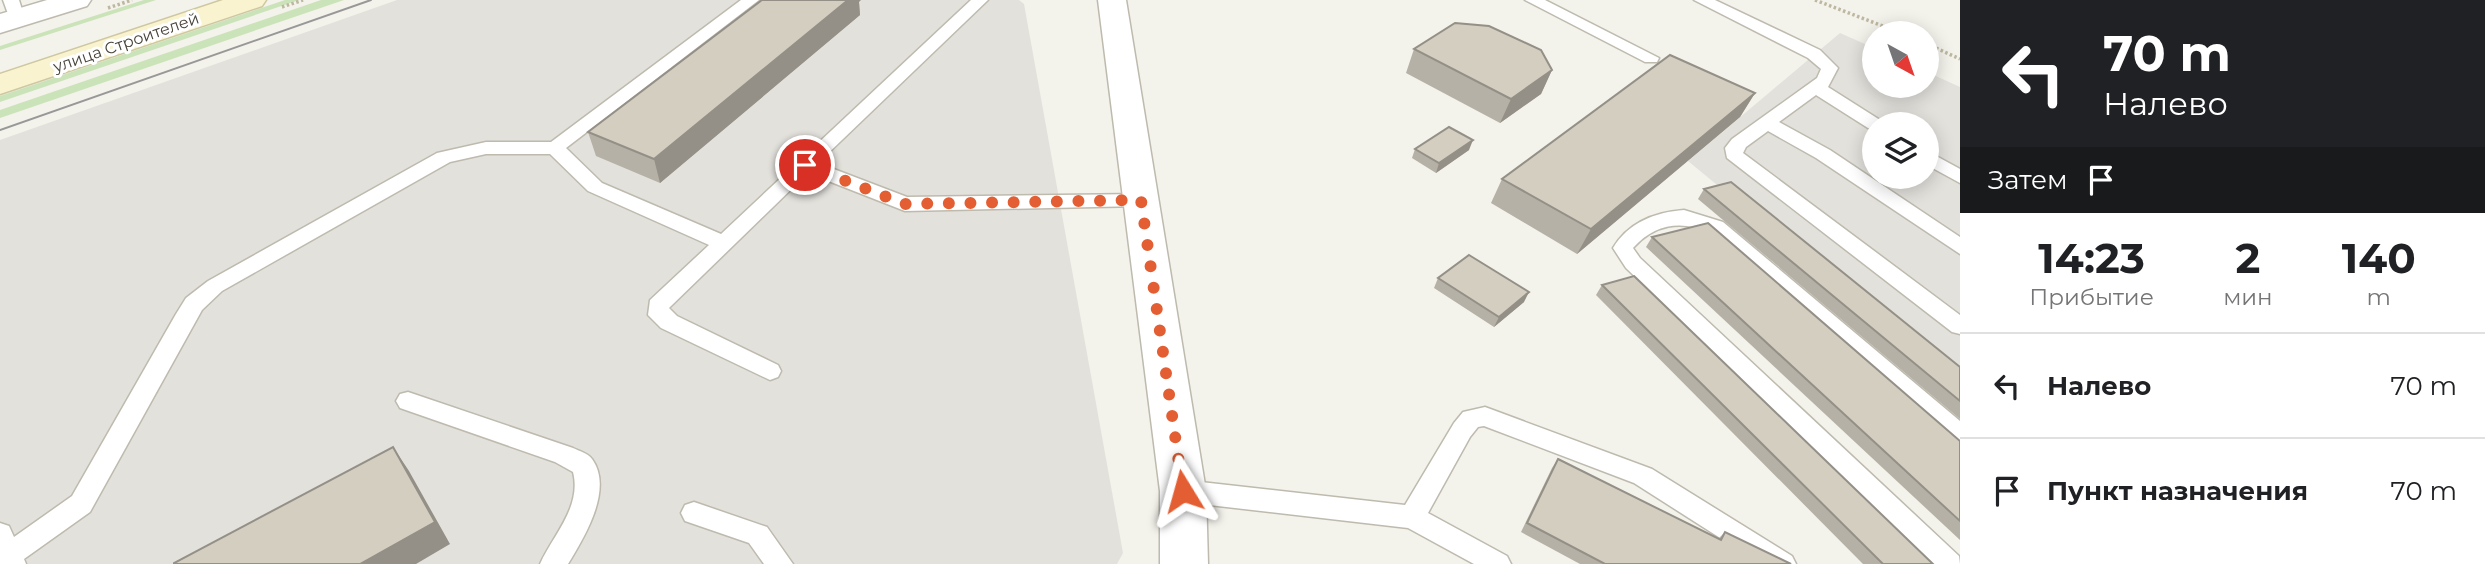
<!DOCTYPE html>
<html lang="ru">
<meta charset="utf-8">
<style>
:root{--surface:#fff;--page:#f2f2f2;--text:#202124;--muted:#757577;--line:#e0e0e0}
body{margin:0;font-family:Montserrat,sans-serif;background:var(--page);color:var(--text);height:100vh;display:flex;flex-direction:column;font-size:26px;white-space:nowrap}
*{box-sizing:border-box;margin:0}
p{font-size:23px;color:var(--muted)}
.icon{flex:none;width:38px;height:38px;fill:none;stroke:currentColor;stroke-width:2;stroke-linecap:round;stroke-linejoin:round}
.map{position:relative;flex:1;overflow:hidden}
.panel{display:flex;flex-direction:column;background:var(--surface);width:525px}
.panel>*{flex:none}
.banner{background:#202124;color:#fff;overflow:hidden}
.needle{width:46px;rotate:140deg}
.fabs{position:absolute;left:1862px;top:21px;display:grid;gap:14px}
.fabs a{display:grid;place-items:center;width:77px;height:77px;border-radius:50%;background:var(--surface);box-shadow:0 4px 18px #0003;font-size:35px}
.pin{position:absolute;display:grid;place-items:center;width:60px;height:60px;color:#fff;margin:-30px;border:4px solid #fff;border-radius:50%;box-shadow:0 2px 7px #0007}
.me{position:absolute;width:77px;margin:-38px;rotate:352deg;stroke-linejoin:round;filter:drop-shadow(0 0 5px #0008)}
.turn{display:flex;align-items:center;gap:24px;height:147px;padding:0 28px;font-size:32px}
.turn .icon{width:91px;height:91px;stroke-width:2.5}
.turn b{display:block;font-size:49px;line-height:60px}
.then{display:flex;align-items:center;height:66px;padding:0 28px;background:#0003;gap:14px;font-size:26px}
.eta{display:flex;justify-content:space-evenly;align-items:center;height:119px;text-align:center}
.eta b{font-size:42px;font-weight:700;line-height:49px}
ul{padding:0;list-style:none}
li{display:flex;align-items:center;gap:21px;height:105px;padding:0 28px;border-top:2px solid var(--line)}
li div{flex:1}
li b{display:block;font-size:26px}
li em{font-style:normal}
main{display:flex;flex:1;min-height:0}
.map>svg:first-child{display:block}
.industrial{fill:#e3e1dc;fill-rule:evenodd}
.green{fill:#cbe3b8}
.lines{fill:none;stroke-linecap:round;stroke-linejoin:round}
.service-casing{stroke:#bebaae;stroke-width:3}
.minor-casing{stroke:#bebaae;stroke-width:3}
.secondary-casing{stroke:#cec79f;stroke-width:3}
.path{stroke:#beb7a1;stroke-width:3.5;stroke-dasharray:2.5 2.5;stroke-linecap:butt}
.service{fill:#fff;fill-rule:evenodd}
.minor{fill:#fff;fill-rule:evenodd}
.secondary{fill:#f9f3cf;fill-rule:evenodd}
.tram{stroke:#989898;stroke-width:2}
.wall{fill:#b6b1a6}
.shaded-wall{fill:#949087}
.building{fill:#d4cec1;stroke:#949087;stroke-width:2}
.route{stroke:#e35e32;stroke-width:12;stroke-dasharray:0 21.6}
.labels{text-anchor:middle;stroke-width:6;stroke-linejoin:round;paint-order:stroke}
.far-street-label{font-size:16px;fill:#474339;stroke:#fff}
</style>
<main>
<div class="map">
<svg width="1960" height="564" viewBox="0 0 1960 564">
<rect width="100%" height="100%" fill="#f3f2eb"/>
<path class="industrial" d="M397 0H1019L1024 4 1123 553 1117 564H0V140Z
M1840 33 1874 48V86H1927V72L1960 87V385L1688 161ZM1874 124H1927V177H1874Z"/>
<path class="green" d="M144 0H156L0 50V46Z
M285 0H299L0 102V96Z
M321 0H344L0 118V110Z"/>
<g class="lines">
<defs>
<path id="service" d="M3 0H19L25 19 23 22H11Z
M741 0H759L566 148 602 183 721 234 971 0H988L818 163 907 197 1141 194 1151 200 1141 206 905 211 808 173 669 308 677 316 778 365 781 371 778 377 770 380 661 328 648 315 650 300 709 245 588 191 550 154H486L450 162 222 291 202 310 90 512 24 559 26 564H0V523L9 526 14 537 72 496 176 314 186 298 208 281 437 153 486 142H551Z
M1525 0H1545L1659 58 1657 62H1645Z
M1694 0H1715L1820 50 1838 68 1828 87 1880 120 1883 124H1874V130L1868 128 1816 95 1779 122 1830 150 1960 237V254L1816 158 1768 131 1746 147 1743 153 1960 315V334L1952 332 1727 158 1725 148 1732 139 1817 78 1821 69 1808 58Z
M1927 151 1960 169V183L1927 165Z
M1684 210 1723 222 1960 421V445L1952 442 1709 232C1681 220 1654 224 1633 248L1640 258 1959 556 1960 564H1932L1626 268 1613 248C1628 223 1655 212 1684 210Z
M408 392 573 448C579 451 588 453 592 459 614 489 584 538 568 564H540C553 535 582 507 573 472L555 462 400 408 396 401 400 394Z
M1485 407 1652 469 1792 556 1796 564H1761L1634 483 1484 426 1478 427 1470 437 1428 513 1507 556 1511 564H1474L1408 528 1183 502 1174 499 1171 491 1174 483 1183 480 1405 505 1454 423 1463 412Z
M694 502 767 527 793 564H764L749 543 685 521 681 513 685 505Z"/>
<path id="minor" d="M47 0H91L87 6 0 33V14Z
M1098 0H1126L1206 491 1208 564H1160V491Z"/>
<path id="secondary" d="M223 0H266L262 6 0 94V74Z"/>
</defs>
<use href="#service" class="service-casing"/>
<use href="#minor" class="minor-casing"/>
<use href="#secondary" class="secondary-casing"/>
<path class="path" d="M1815 0 1901 33
M282 7 303 0
M108 8 132 0
M1927 44 1960 59"/>
<use href="#service" class="service"/>
<use href="#minor" class="minor"/>
<use href="#secondary" class="secondary"/>
<path class="tram" d="M0 130 371 0"/>
</g>
<path class="wall" d="M859 2 860 15 660 183 596 156 588 132Z
M1414 49 1552 70 1541 94 1500 123 1406 73Z
M1755 93 1740 117 1577 254 1491 203 1502 179Z
M1415 149 1469 150 1436 173 1412 158Z
M1704 189 1960 367V419L1698 199Z
M1652 237 1960 441V540L1646 247Z
M1438 278 1524 302 1494 327 1434 288Z
M1602 285 1933 564H1863L1596 295Z
M1558 459 1718 539 1725 532 1791 564H1580L1521 532 1552 468Z"/>
<path class="shaded-wall" d="M845 0H861L859 2 860 15 660 183 654 159Z
M1552 70 1541 94 1500 123 1511 99Z
M1755 93 1740 117 1577 254 1591 229Z
M1473 140 1469 150 1436 173 1439 163Z
M1529 292 1524 302 1494 327 1499 317Z
M393 447 409 471 450 544 416 564H360Z"/>
<path class="building" d="M762 0H848L654 159 588 132Z
M1455 23 1489 26 1541 50 1552 70 1511 99 1414 49Z
M1670 55 1755 93 1591 229 1502 179Z
M1449 127 1473 140 1439 163 1415 149Z
M1731 182 1960 367V401L1704 189Z
M1708 223 1960 441V521L1652 237Z
M1469 255 1529 292 1499 317 1438 278Z
M1634 276 1933 564H1883L1602 285Z
M393 447 435 522 360 564H174V563Z
M1558 459 1721 540 1725 532 1791 564H1605L1527 523Z"/>
<g class="lines">
<path class="route" d="M805 165 905 204 1141 200 1183 491"/>
</g>
<g class="labels">
<g class="far-street-label">
<text transform="translate(126 42) rotate(-19)" y="6">улица Строителей</text>
</g>
</g>
</svg>
<div class="fabs">
<a><svg class="needle" viewBox="-14 -14 28 28"><path d="M0-13l5 13h-10z" fill="#e53935"/><path d="M0 13l5-13h-10z" fill="#757577"/></svg></a>
<a><svg class="icon" aria-label="layers" viewBox="0 0 24 24"><path d="M12 4l9 5-9 5-9-5zM3 14l9 5 9-5"/></svg></a>
</div>
<div class="pin" style="left:805px;top:165px;background:#d93025"><svg class="icon" aria-label="arrive" viewBox="0 0 24 24"><path d="M6 21V4h12l-3 4 3 4H6"/></svg></div>
<svg class="me" style="left:1183px;top:491px" viewBox="-20 -20 40 40"><path d="M0-17L14 15 0 8-14 15z" fill="#e35e32" stroke="#fff" stroke-width="4"/></svg>
</div>
<section class="panel">
<div class="banner">
<div class="turn"><svg class="icon" aria-label="left" viewBox="0 0 24 24"><path d="M17 20v-9H6M10 6l-5 5 5 5"/></svg><div><b>70 m</b>Налево</div></div>
<div class="then">Затем<svg class="icon" aria-label="arrive" viewBox="0 0 24 24"><path d="M6 21V4h12l-3 4 3 4H6"/></svg></div>
</div>
<div class="eta">
<div><b>14:23</b><p>Прибытие</p></div>
<div><b>2</b><p>мин</p></div>
<div><b>140</b><p>m</p></div>
</div>
<ul>
<li><svg class="icon" aria-label="left" viewBox="0 0 24 24"><path d="M17 20v-9H6M10 6l-5 5 5 5"/></svg><div><b>Налево</b></div><em>70 m</em></li>
<li><svg class="icon" aria-label="arrive" viewBox="0 0 24 24"><path d="M6 21V4h12l-3 4 3 4H6"/></svg><div><b>Пункт назначения</b></div><em>70 m</em></li>
</ul>
</section>
</main>
